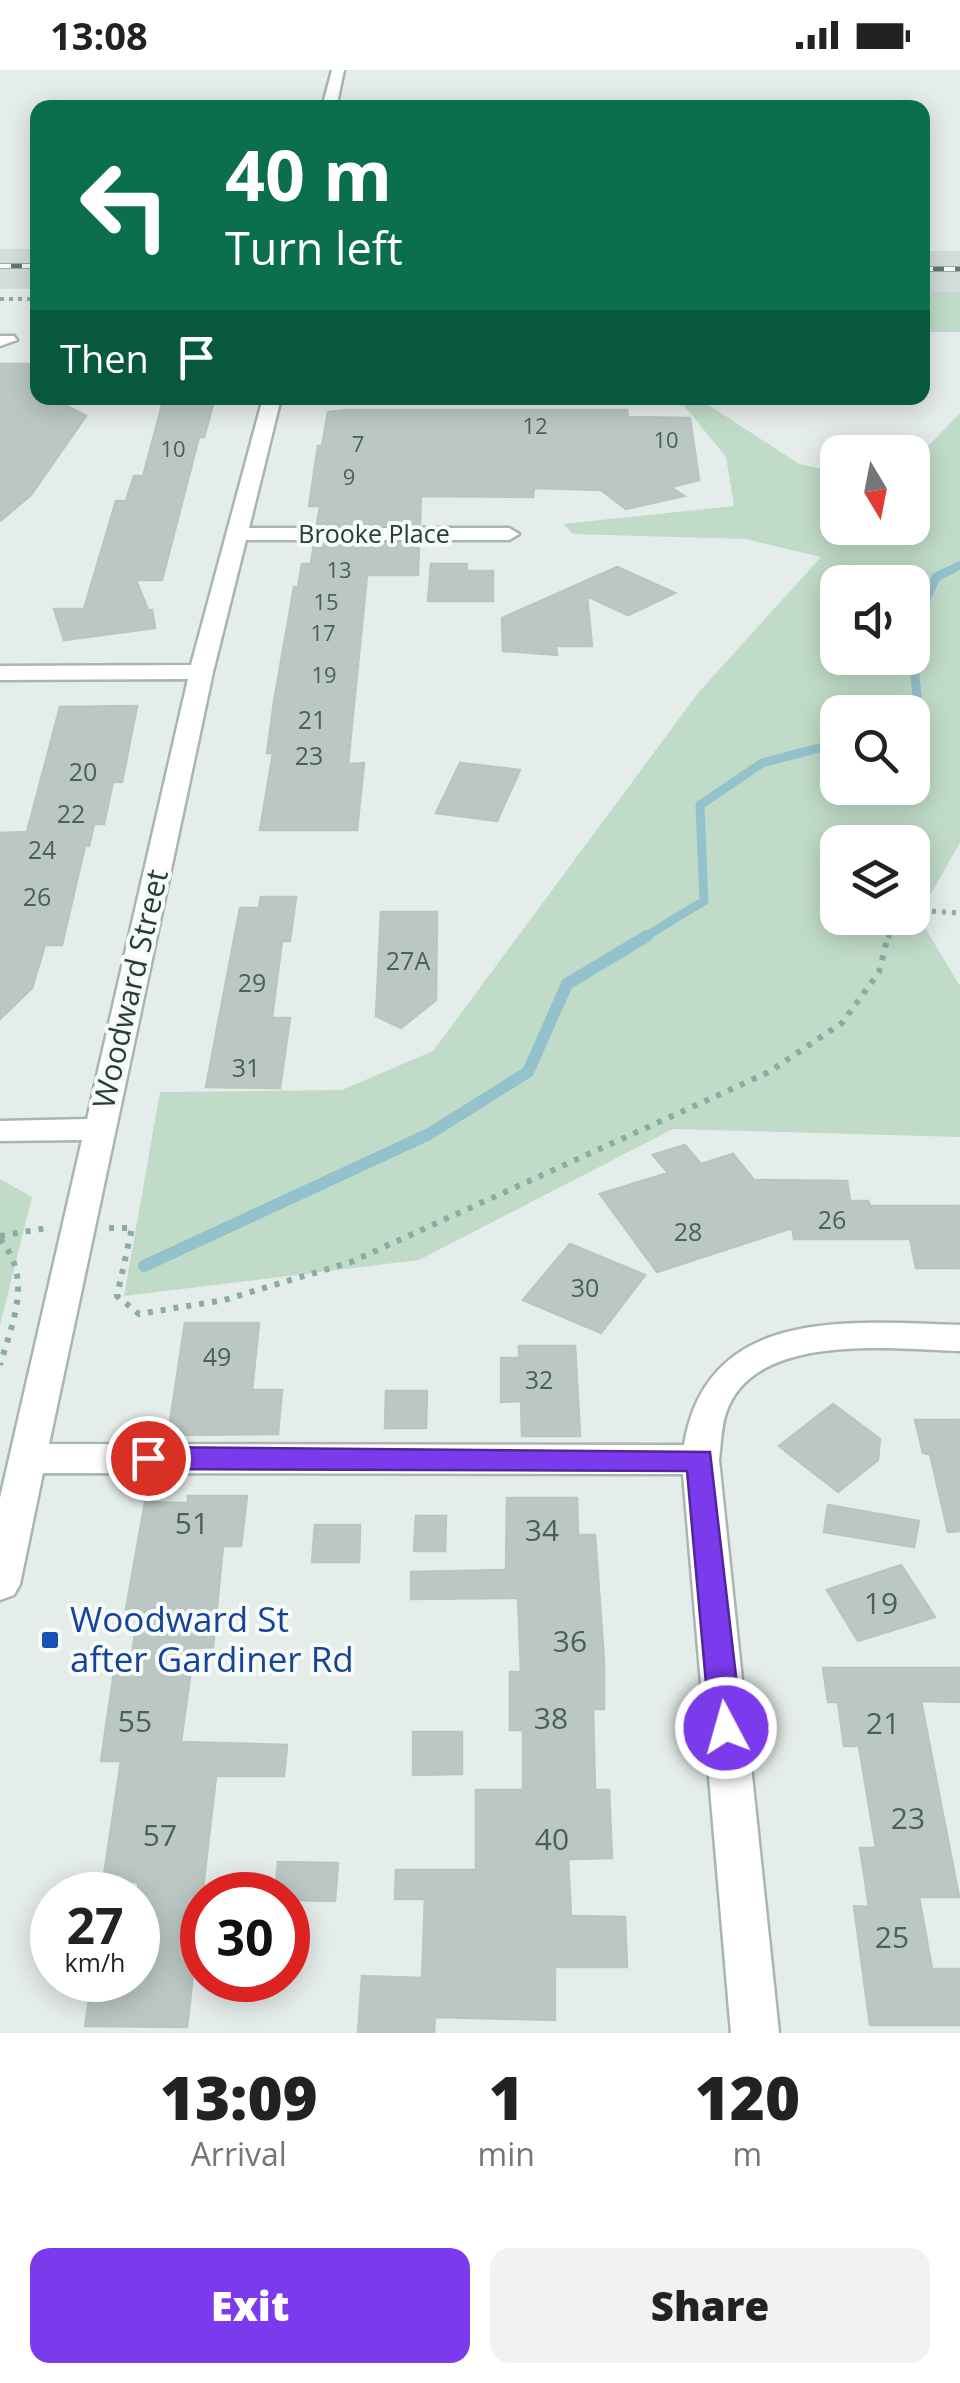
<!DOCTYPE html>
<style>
:root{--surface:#fff;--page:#f2f2f2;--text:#222;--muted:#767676;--accent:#7c3aed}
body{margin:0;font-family:"Open Sans",sans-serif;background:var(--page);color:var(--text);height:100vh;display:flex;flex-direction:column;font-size:38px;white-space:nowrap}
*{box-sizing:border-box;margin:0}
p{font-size:32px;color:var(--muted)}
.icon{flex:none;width:55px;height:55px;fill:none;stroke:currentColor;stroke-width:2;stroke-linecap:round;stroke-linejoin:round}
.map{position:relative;height:1963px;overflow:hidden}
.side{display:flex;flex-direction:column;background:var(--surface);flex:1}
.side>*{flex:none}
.banner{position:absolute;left:30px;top:30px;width:900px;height:305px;border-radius:20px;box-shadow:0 5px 25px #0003;background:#0b6e4f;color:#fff;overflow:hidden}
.needle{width:65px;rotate:170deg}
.tools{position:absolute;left:820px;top:365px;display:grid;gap:20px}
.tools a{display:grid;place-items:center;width:110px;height:110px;border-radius:20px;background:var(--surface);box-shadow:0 5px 25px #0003;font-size:50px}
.speed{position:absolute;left:30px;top:1802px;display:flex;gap:20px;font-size:50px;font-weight:700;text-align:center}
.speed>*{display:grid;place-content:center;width:130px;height:130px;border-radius:50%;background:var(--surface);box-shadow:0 5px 25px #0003;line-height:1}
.speed small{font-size:25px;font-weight:400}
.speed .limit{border:15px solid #d22;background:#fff;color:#111}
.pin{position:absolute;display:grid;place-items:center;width:85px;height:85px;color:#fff;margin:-42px;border:5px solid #fff;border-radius:50%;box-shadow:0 2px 10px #0007}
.me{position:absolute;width:110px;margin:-55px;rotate:354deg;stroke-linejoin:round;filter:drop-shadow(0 0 8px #0008)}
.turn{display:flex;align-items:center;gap:35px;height:210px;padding:0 30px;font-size:45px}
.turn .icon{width:130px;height:130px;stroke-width:2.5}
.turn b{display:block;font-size:70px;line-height:85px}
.then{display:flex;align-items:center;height:95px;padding:0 30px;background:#0003;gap:20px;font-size:38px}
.eta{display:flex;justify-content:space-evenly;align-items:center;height:170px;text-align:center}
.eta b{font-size:60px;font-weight:800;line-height:70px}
.cta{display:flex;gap:20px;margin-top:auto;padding:20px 30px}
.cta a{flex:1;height:115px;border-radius:20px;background:var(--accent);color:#fff;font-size:40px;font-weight:800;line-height:115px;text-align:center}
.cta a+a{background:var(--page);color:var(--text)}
.status{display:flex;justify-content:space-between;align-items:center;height:70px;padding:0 50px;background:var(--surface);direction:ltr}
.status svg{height:28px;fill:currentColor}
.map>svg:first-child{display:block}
.built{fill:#d3ddd9}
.green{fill:#c0dcc8;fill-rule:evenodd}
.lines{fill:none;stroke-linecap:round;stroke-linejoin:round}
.stream-far2{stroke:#93c2cc;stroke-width:8}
.stream-far1{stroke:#93c2cc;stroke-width:9}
.stream{stroke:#93c2cc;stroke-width:12}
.building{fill:#bbc7c3;stroke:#b8c6c1;stroke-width:2.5}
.minor-casing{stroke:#a8b5b1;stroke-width:5}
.path-far2{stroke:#89ada3;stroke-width:4;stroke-dasharray:4 5;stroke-linecap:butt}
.path-far1{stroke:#89ada3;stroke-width:5;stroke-dasharray:4 6;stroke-linecap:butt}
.path{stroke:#89ada3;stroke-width:6;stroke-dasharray:5 8;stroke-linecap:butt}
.minor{fill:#fff;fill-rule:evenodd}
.rail-casing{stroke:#617873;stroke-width:5}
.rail{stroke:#f6faf8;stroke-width:4;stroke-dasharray:11;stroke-linecap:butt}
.route{fill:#7c3aed;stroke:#51269a;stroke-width:2.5}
.transit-dot{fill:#1a4fb4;stroke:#f6faf8;stroke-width:4}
.labels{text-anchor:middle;stroke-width:8;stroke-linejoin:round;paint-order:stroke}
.far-number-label{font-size:22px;fill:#4b605b}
.far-street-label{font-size:25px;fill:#263d38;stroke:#f6faf8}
.number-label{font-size:25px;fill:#4b605b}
.street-label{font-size:30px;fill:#263d38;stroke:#f6faf8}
.near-number-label{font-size:30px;fill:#4b605b}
.near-transit-label{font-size:35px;fill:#164399;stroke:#f6faf8;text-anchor:start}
</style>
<div class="status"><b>13:08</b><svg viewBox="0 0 49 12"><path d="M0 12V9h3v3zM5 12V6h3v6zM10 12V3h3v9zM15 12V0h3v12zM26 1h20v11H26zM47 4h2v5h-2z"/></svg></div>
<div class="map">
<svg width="960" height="1963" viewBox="0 0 960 1963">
<rect width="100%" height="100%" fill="#e5edea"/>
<path class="built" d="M0 179H37V219H0Z
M923 181H960V222H923Z"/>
<path class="green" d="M923 222H960V262H923Z
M701 330 799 394 837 402 838 458H912L913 392 960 343V773L918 846 960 916V1067L673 1059 419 1190 124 1226 160 1022 342 1020 433 981 698 623 821 487 745 469 573 464 563 454 734 436 726 387 681 332ZM838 512H912V588H838ZM838 642H912V718H838ZM838 772H912V848H838Z
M0 1109 32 1127 0 1255Z"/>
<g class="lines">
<path class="stream-far2" d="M948 501 960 495"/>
<path class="stream-far1" d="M912 561 936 507 953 499
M912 580 920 652 912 653
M643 868 704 831 700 735 762 693 838 673"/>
<path class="stream" d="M144 1196 429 1064 528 1002 567 914 647 866"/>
</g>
<path class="building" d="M0 294H38L30 315 38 320V328H52L86 346 31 425 0 451Z
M164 328H215L204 367H199L162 510H136L148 540H152L155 558 64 570 54 539H84L116 431H126L134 406H143Z
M349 340H627L628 347 690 348 699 410 671 417 684 426 626 439 601 420 534 418 533 427 421 426 420 454H317L320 436H309L318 376H322L328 342Z
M314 474H419L418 505H367L348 694 364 693 357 760H260L273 683H267L274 632 294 517H298L302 494H311Z
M431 494H467L466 501H493V531H428Z
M617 497 675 523 628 545 587 526 592 576H556L557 585 503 581 502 548Z
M137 636 122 712H113L104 754H94L89 776H85L62 875H45L32 918 0 949V763L27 762 60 637Z
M460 693 520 700 497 751 436 743Z
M261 827H296L290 871H282L272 948H290L280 1018 206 1017 240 838H259Z
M381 842H437L436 930 401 958 376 946Z
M685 1075 701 1094 733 1084 754 1110 847 1111 850 1131H868L870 1136H960V1198H916L910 1169H794L792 1158 657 1202 600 1124 668 1103 653 1085Z
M570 1174 645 1205 601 1263 523 1230Z
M185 1253H259L252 1320H282L278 1364 168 1365Z
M519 1276H575L580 1366H522L521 1331 501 1332V1288H519Z
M386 1321H427L426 1358H385Z
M833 1334 880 1369 878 1390 838 1422 779 1376Z
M915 1350H960V1461L948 1462 930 1384 923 1383Z
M188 1426H247L241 1476H223L213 1577 194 1578 181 1672 287 1675 284 1706H216L187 1957 85 1956 92 1910H138V1812H103L121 1691H101L114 1602H130L138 1539H126L145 1432 188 1433Z
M507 1428H577L578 1465H595L604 1590V1639H593L595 1720H609L612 1788 568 1789 571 1846 625 1847 627 1897H555V1950L435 1947 434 1963H358L362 1906 422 1908 425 1829H395L396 1800H476V1720H523V1660H510V1602H521L518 1528 411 1529V1502L506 1500Z
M828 1435 919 1451 914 1477 824 1462Z
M416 1446H446L445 1481H414Z
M315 1455H360L359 1492H312Z
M901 1495 935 1547 858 1571 827 1520Z
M823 1598H960V1632L921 1631 959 1827H919L932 1899H960V1955H870L854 1836 869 1837 860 1778H876L859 1676H844L838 1632H828Z
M413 1662H462V1704L413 1705Z
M278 1792 338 1793 335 1831 288 1830V1825H275Z"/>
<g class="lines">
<defs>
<path id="minor" d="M332 0H344L336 38H322Z
M0 266H14L17 270 0 276Z
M263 328H281L249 458H509L519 464 509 470H246L213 602 49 1374 684 1375C707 1235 850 1252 960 1255V1281C893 1279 753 1261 726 1343 721 1358 721 1375 719 1390L779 1963H731L683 1404 43 1403 20 1514 14 1525 0 1530V1428L82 1070 0 1071V1051L87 1049 188 609 0 610V596L191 595Z"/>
</defs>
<use href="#minor" class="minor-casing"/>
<path class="path-far2" d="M0 229H38"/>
<path class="path-far1" d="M912 840 960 843
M888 868 899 848"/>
<path class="path" d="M109 1158H132L117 1226 139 1244 224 1230 351 1192 769 1002 842 953 879 902 888 866
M0 1166 47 1158
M0 1169C33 1208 13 1251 0 1295"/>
<use href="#minor" class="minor"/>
<defs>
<path id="rail" d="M0 196H38
M922 199H960"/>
</defs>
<use href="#rail" class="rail-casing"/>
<use href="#rail" class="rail"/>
</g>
<path class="route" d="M148 1377 710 1382 742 1658 737 1667 726 1671 715 1667 710 1658 687 1401 148 1399 138 1396 134 1388 138 1380Z"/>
<rect class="transit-dot" x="40" y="1560" width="20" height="20" rx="5"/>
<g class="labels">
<g class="far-number-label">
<text x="535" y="364">12</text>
<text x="666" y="378">10</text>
<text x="358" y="382">7</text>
<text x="173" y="387">10</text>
<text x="349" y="415">9</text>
<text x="339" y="508">13</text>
<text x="326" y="540">15</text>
<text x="323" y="571">17</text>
<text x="324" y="613">19</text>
</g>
<g class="far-street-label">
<text x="374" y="473">Brooke Place</text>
</g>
<g class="number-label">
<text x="312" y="659">21</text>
<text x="309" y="695">23</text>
<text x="83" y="711">20</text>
<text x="71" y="753">22</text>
<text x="42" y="789">24</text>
<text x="37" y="836">26</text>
<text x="408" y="900">27A</text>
<text x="252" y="922">29</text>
<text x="246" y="1007">31</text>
<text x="832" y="1159">26</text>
<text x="688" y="1171">28</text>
<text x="585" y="1227">30</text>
<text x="217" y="1296">49</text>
<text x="539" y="1319">32</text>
</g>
<g class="street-label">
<text transform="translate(131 919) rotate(-77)" y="10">Woodward Street</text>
</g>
<g class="near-number-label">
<text x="192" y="1464">51</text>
<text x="542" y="1471">34</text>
<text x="881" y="1544">19</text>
<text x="570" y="1582">36</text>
<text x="551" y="1659">38</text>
<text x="135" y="1662">55</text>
<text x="883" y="1664">21</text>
<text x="908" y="1759">23</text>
<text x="160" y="1776">57</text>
<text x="552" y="1780">40</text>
<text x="892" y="1878">25</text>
</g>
<g class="near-transit-label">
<text x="70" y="1562">Woodward St<tspan x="70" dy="40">after Gardiner Rd</tspan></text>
</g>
</g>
</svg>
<div class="tools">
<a><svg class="needle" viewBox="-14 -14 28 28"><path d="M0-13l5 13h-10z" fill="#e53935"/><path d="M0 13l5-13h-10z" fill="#767676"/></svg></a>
<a><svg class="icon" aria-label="sound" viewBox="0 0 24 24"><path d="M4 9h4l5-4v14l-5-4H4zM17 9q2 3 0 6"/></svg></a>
<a><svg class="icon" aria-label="search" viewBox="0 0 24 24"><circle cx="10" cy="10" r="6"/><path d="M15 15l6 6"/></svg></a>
<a><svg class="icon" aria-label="layers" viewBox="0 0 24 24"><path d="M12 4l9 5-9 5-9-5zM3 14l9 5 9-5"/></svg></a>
</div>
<div class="speed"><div>27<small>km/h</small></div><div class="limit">30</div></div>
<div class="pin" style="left:148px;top:1388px;background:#d93025"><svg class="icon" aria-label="arrive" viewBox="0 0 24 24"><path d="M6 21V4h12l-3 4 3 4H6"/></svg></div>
<svg class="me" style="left:726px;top:1658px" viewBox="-20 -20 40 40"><circle r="17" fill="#7c3aed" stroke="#fff" stroke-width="3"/><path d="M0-11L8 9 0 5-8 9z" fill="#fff"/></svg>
<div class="banner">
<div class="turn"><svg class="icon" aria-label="left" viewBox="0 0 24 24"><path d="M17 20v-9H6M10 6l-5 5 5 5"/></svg><div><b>40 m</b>Turn left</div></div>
<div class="then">Then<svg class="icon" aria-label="arrive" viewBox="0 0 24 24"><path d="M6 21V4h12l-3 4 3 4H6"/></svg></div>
</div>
</div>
<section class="side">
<div class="eta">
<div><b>13:09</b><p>Arrival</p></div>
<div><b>1</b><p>min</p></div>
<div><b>120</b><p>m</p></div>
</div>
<div class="cta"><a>Exit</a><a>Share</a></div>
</section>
